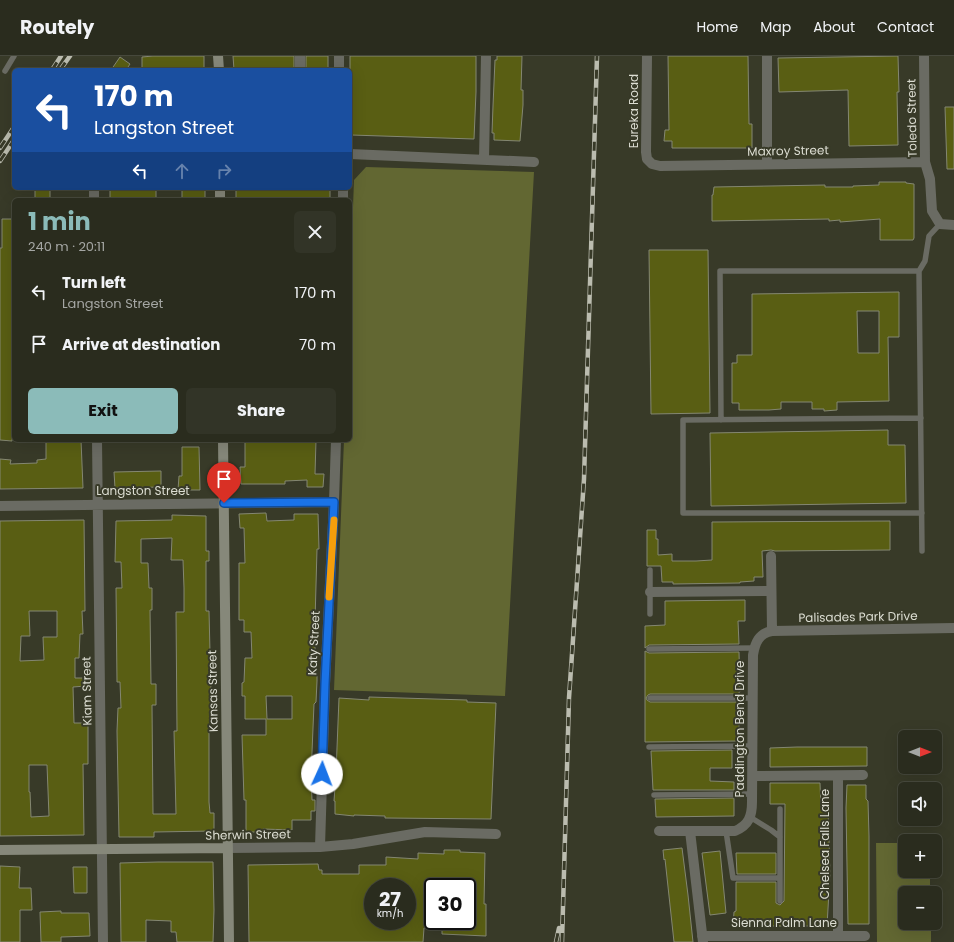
<!DOCTYPE html>
<meta charset="utf-8">
<style>
:root{--surface:#2a2c1e;--page:#323427;--text:#f1f3f6;--muted:#a5a7a4;--line:#46483c;--accent:#8bbbb9}
body{margin:0;font-family:Poppins,sans-serif;background:var(--page);color:var(--text);height:100vh;display:flex;flex-direction:column;font-size:15px;white-space:nowrap}
*{box-sizing:border-box;margin:0}
p{font-size:13px;color:var(--muted)}
.icon{flex:none;width:22px;height:22px;fill:none;stroke:currentColor;stroke-width:2;stroke-linecap:round;stroke-linejoin:round}
.map{position:relative;flex:1;overflow:hidden}
.sheet{position:absolute;left:12px;top:142px;width:340px;height:244px;display:flex;flex-direction:column;background:var(--surface);border-radius:6px;box-shadow:0 4px 16px #0002,0 0 0 1px var(--line)}
.sheet>*{flex:none}
.banner{position:absolute;left:12px;top:12px;width:340px;height:122px;border-radius:6px;box-shadow:0 4px 16px #0002,0 0 0 1px var(--line);background:#1a4fa0;color:#fff;overflow:hidden}
.needle{width:26px;rotate:90deg}
.fabs{position:absolute;left:898px;top:674px;display:grid;gap:8px}
.fabs a{display:grid;place-items:center;width:44px;height:44px;border-radius:6px;background:var(--surface);box-shadow:0 4px 16px #0002,0 0 0 1px var(--line);font-size:20px}
.speed{position:absolute;left:364px;top:822px;display:flex;gap:8px;font-size:20px;font-weight:700;text-align:center}
.speed>*{display:grid;place-content:center;width:52px;height:52px;border-radius:50%;background:var(--surface);box-shadow:0 4px 16px #0002,0 0 0 1px var(--line);line-height:1}
.speed small{font-size:10px;font-weight:400}
.speed .limit{border:2px solid #111;border-radius:6px;background:#fff;color:#111}
.pin{position:absolute;display:grid;place-items:center;width:34px;height:34px;color:#fff;margin:-41px -17px;border-radius:50% 50% 50% 0;rotate:-45deg;box-shadow:0 0 4px #0007}
.pin .icon{rotate:45deg}
.me{position:absolute;width:44px;margin:-22px;rotate:2deg;stroke-linejoin:round;filter:drop-shadow(0 0 3px #0008)}
.turn{display:flex;align-items:center;gap:14px;height:84px;padding:0 16px;font-size:18px}
.turn .icon{width:52px;height:52px;stroke-width:2.5}
.turn b{display:block;font-size:28px;line-height:34px}
.lanes{display:flex;align-items:center;height:38px;padding:0 16px;background:#0003;justify-content:center;gap:20px;direction:ltr}
.lanes .off{opacity:.35}
.round{display:grid;place-items:center;flex:none;width:42px;height:42px;border-radius:6px;background:var(--page)}
.overview{display:flex;align-items:center;justify-content:space-between;height:68px;padding:0 16px}
h1{font-size:24px;font-weight:700;line-height:30px;color:var(--accent)}
.action{display:flex;gap:8px;margin-top:auto;padding:8px 16px}
.action a{flex:1;height:46px;border-radius:6px;background:var(--accent);color:#111;font-size:16px;font-weight:700;line-height:46px;text-align:center}
.action a+a{background:var(--page);color:var(--text)}
ul{padding:0;list-style:none}
li{display:flex;align-items:center;gap:12px;height:52px;padding:0 16px}
li div{flex:1}
li b{display:block;font-size:15px}
li em{font-style:normal}
header{display:flex;align-items:center;gap:24px;box-sizing:border-box;height:56px;padding:0 20px;background:var(--surface);border-bottom:1px solid var(--line)}
header strong{font-size:19px}
nav{display:flex;gap:22px;margin-inline-start:auto;font-size:14px}
.map>svg:first-child{display:block}
.green{fill:#626732}
.building{fill:#595e13;stroke:#848772;fill-rule:evenodd}
.lines{fill:none;stroke-linecap:round;stroke-linejoin:round}
.lane{stroke:#6a6b63;stroke-width:5.5}
.street{stroke:#6a6b63;stroke-width:10}
.secondary{stroke:#86887a;stroke-width:10}
.rail-casing{stroke:#bbbcaf;stroke-width:4.5}
.rail{stroke:#383a28;stroke-width:3;stroke-dasharray:9;stroke-linecap:butt}
.route-casing{stroke:#114b97;stroke-width:10}
.route{stroke:#1a73e8;stroke-width:7}
.slow{stroke:#f59e0b;stroke-width:7}
.labels{text-anchor:middle;stroke-width:4;stroke-linejoin:round;paint-order:stroke}
.street-label{font-size:12px;fill:#dcddd2;stroke:#383a28}
</style>
<header>
<strong>Routely</strong>
<nav><a>Home</a><a>Map</a><a>About</a><a>Contact</a></nav>
</header>
<div class="map">
<svg width="954" height="886" viewBox="0 0 954 886">
<rect width="100%" height="100%" fill="#383a28"/>
<path class="green" d="M366 111 534 116 505 640 334 634 344 384H350V233L354 124Z
M876 787H905V815H930V837H905V867H931V886H877Z"/>
<path class="building" d="M153 0H204V14H142V1Z
M233 0H294V14H234Z
M306 0H328V14H306Z
M350 0H476V36L474 83 351 79 352 49H350Z
M497 0H522L521 34H523V49L520 85 494 84V77H492L493 50 495 4H497Z
M668 0H748L749 68H752V92H672V85H664L665 74H669Z
M898 0 899 36H897L898 89 849 90 848 34 779 36 778 2Z
M120 1 130 8 126 14H111Z
M945 51H954V113H947Z
M879 126H906V127L914 128V182L913 184H880V163L840 166V164L829 165V163L712 165V139H713L714 131 825 129V131H853V130L879 129Z
M35 132H50V144H35Z
M110 132H156V144H110Z
M182 132H205V144H182Z
M236 132H330V144H236Z
M2 163H14V368L13 369 12 385 0 384V192H2Z
M649 194H708L710 357 651 358Z
M899 236V281H888L889 345 837 346V354L824 355V353H812V346H781V353L769 354H739V347H732V307H737V299H752V238ZM857 255H879V297H858Z
M888 374V389H905L906 447 711 450 710 377Z
M46 384H81L83 432 0 433V403L11 404 10 408 37 407V404L46 403Z
M245 384H316L315 418H324L323 431H307V424L285 425V428H241L240 411H245Z
M182 391H199L200 434H178L179 420H182Z
M161 415V431L115 432 114 416Z
M266 457 267 465 294 464V458H318L319 493H317L315 565V615L317 616V625L316 646 314 648 311 720 312 744H315V755H311V764H292V774L263 773 264 776H246V744H244L242 679H266V663H245V640H242V627L244 626 245 602H252L251 576H244V564H239V507H245L244 472H240L239 458ZM266 640H292V663H267Z
M172 459 206 460V495H209V505H206V555H209L211 638V673H209V746L210 757H214V775L154 776V781H119L117 675 118 652H121L120 626H117L116 532H122L121 506H115L116 465 172 464ZM172 482 171 504H183L184 532V556H176L177 675H174L176 758H153L152 649H156V628H151L150 554H152V532H149L148 507H141V483Z
M84 464 85 555H82L83 578H80L79 602H75V622H85L86 630 73 631 74 667H88V708H83L84 779 0 780V465ZM29 555H57V581H43L44 604 20 605 21 580H30ZM29 709H47L49 760 31 761 30 736H29Z
M890 465V494L775 495 771 494 762 495 763 521H754V525L740 526V527L673 528V526H662L661 510H647V474H656V483H658V499L672 498V505H696L712 504V466Z
M745 544V565H738L739 588 649 589 645 592V570L665 569V545Z
M645 595 649 597 739 596 740 636H739V638H650L648 639 646 642 647 644 650 646H739V685L645 686Z
M369 641 467 644V646L496 647 491 763 385 762V760L354 759V760L335 758V745H334L336 717 339 642 369 644Z
M797 691H867V710L770 711V692Z
M732 694V712H710V725L734 726V734H653L651 695Z
M770 727H820L821 753H828L830 818 827 870H733L734 856 736 855V826H776V847L780 849 784 845 785 748H770Z
M847 729H866V743L868 745 869 780V868H848L846 752Z
M734 742V760L656 761 655 743Z
M682 792 688 839 693 886H674L665 803 664 804 663 794Z
M444 794H460V796L485 797 484 848H486V880L442 878V865H468L469 831H433V872H424L423 886H249L248 809 318 808 319 814H322V818H359V809H386V801L418 803V797L444 798ZM373 831H407V865H373Z
M720 795 726 857 710 859 702 797Z
M736 797H776V818H737Z
M158 806H213L214 854 213 886H177L176 876H171V865L146 864V886H121L120 807Z
M0 810 20 811 19 832H31L32 854H20V886H0Z
M73 811H87V837H74Z
M61 855V857H89L90 880 61 881V886H41L40 856Z"/>
<g class="lines">
<path class="lane" d="M5 15 14 0
M921 362 683 364V457H922
M721 364 720 215H919
M922 495 919 215 925 205 929 180 940 168
M650 514V558
M649 593 754 592
M650 642H753
M649 691 752 690
M654 739 752 738
M780 753V845
M750 761 771 774 780 781
M726 775 733 822H780"/>
<path class="street" d="M339 0V14
M647 0 646 96 647 103 652 108 660 110 925 106
M924 0 925 106 930 123 932 155 940 168 954 169
M300 14V0
M350 98 534 106
M484 104 486 0
M767 108V0
M94 132V144
M343 144V132
M97 384 103 886
M0 450 334 446
M771 500 772 575
M650 536 771 535
M753 720 863 719
M838 720V880
M659 775H735C749 769 752 760 752 746L753 599C755 587 759 577 772 575L954 572
M690 775 703 886
M320 791 325 628 334 446 336 384
M228 792 320 791 353 788 425 776 496 778
M702 880H865"/>
<path class="secondary" d="M218 0 219 14
M220 132V144
M223 384 229 886
M0 794 228 792"/>
<defs>
<path id="rail" d="M52 14 61 0
M60 14 70 0
M0 92 14 71
M0 105 14 84
M556 886 559 872
M562 886 569 642 584 423 597 0"/>
</defs>
<use href="#rail" class="rail-casing"/>
<use href="#rail" class="rail"/>
</g>
<g class="lines">
<defs>
<path id="route" d="M224 447 334 446 325 628 322 718"/>
</defs>
<use href="#route" class="route-casing"/>
<use href="#route" class="route"/>
<path class="slow" d="M329 541 334 464"/>
</g>
<g class="labels">
<g class="street-label">
<text transform="translate(634 55) rotate(-90)" y="4">Eureka Road</text>
<text transform="translate(912 62) rotate(-91)" y="4">Toledo Street</text>
<text transform="translate(788 95) rotate(-1)" y="4">Maxroy Street</text>
<text x="143" y="439">Langston Street</text>
<text transform="translate(858 561) rotate(-1)" y="4">Palisades Park Drive</text>
<text transform="translate(314 587) rotate(-87)" y="4">Katy Street</text>
<text transform="translate(87 635) rotate(-91)" y="4">Kiam Street</text>
<text transform="translate(213 635) rotate(-91)" y="4">Kansas Street</text>
<text transform="translate(740 673) rotate(-90)" y="4">Paddington Bend Drive</text>
<text transform="translate(248 779) rotate(-1)" y="4">Sherwin Street</text>
<text transform="translate(825 788) rotate(-90)" y="4">Chelsea Falls Lane</text>
<text x="784" y="871">Sienna Palm Lane</text>
</g>
</g>
</svg>
<div class="fabs">
<a><svg class="needle" viewBox="-14 -14 28 28"><path d="M0-13l5 13h-10z" fill="#e53935"/><path d="M0 13l5-13h-10z" fill="#a5a7a4"/></svg></a>
<a><svg class="icon" aria-label="sound" viewBox="0 0 24 24"><path d="M4 9h4l5-4v14l-5-4H4zM17 9q2 3 0 6"/></svg></a>
<a>+</a>
<a>−</a>
</div>
<div class="speed"><div>27<small>km/h</small></div><div class="limit">30</div></div>
<div class="pin" style="left:224px;top:447px;background:#d93025"><svg class="icon" aria-label="arrive" viewBox="0 0 24 24"><path d="M6 21V4h12l-3 4 3 4H6"/></svg></div>
<svg class="me" style="left:322px;top:718px" viewBox="-20 -20 40 40"><circle r="19" fill="#fff"/><path d="M0-13L10 11 0 6-10 11z" fill="#1a73e8"/></svg>
<div class="banner">
<div class="turn"><svg class="icon" aria-label="left" viewBox="0 0 24 24"><path d="M17 20v-9H6M10 6l-5 5 5 5"/></svg><div><b>170 m</b>Langston Street</div></div>
<div class="lanes"><svg class="icon" aria-label="left" viewBox="0 0 24 24"><path d="M17 20v-9H6M10 6l-5 5 5 5"/></svg><svg class="icon off" aria-label="ahead" viewBox="0 0 24 24"><path d="M12 20V5M6 11l6-6 6 6"/></svg><svg class="icon off" aria-label="right" viewBox="0 0 24 24"><path d="M7 20v-9h11M14 6l5 5-5 5"/></svg></div>
</div>
<section class="sheet">
<div class="overview"><div><h1>1 min</h1><p>240 m · 20:11</p></div><a class="round"><svg class="icon" aria-label="close" viewBox="0 0 24 24"><path d="M6 6l12 12M18 6L6 18"/></svg></a></div>
<ul>
<li><svg class="icon" aria-label="left" viewBox="0 0 24 24"><path d="M17 20v-9H6M10 6l-5 5 5 5"/></svg><div><b>Turn left</b><p>Langston Street</p></div><em>170 m</em></li>
<li><svg class="icon" aria-label="arrive" viewBox="0 0 24 24"><path d="M6 21V4h12l-3 4 3 4H6"/></svg><div><b>Arrive at destination</b></div><em>70 m</em></li>
</ul>
<div class="action"><a>Exit</a><a>Share</a></div>
</section>
</div>
